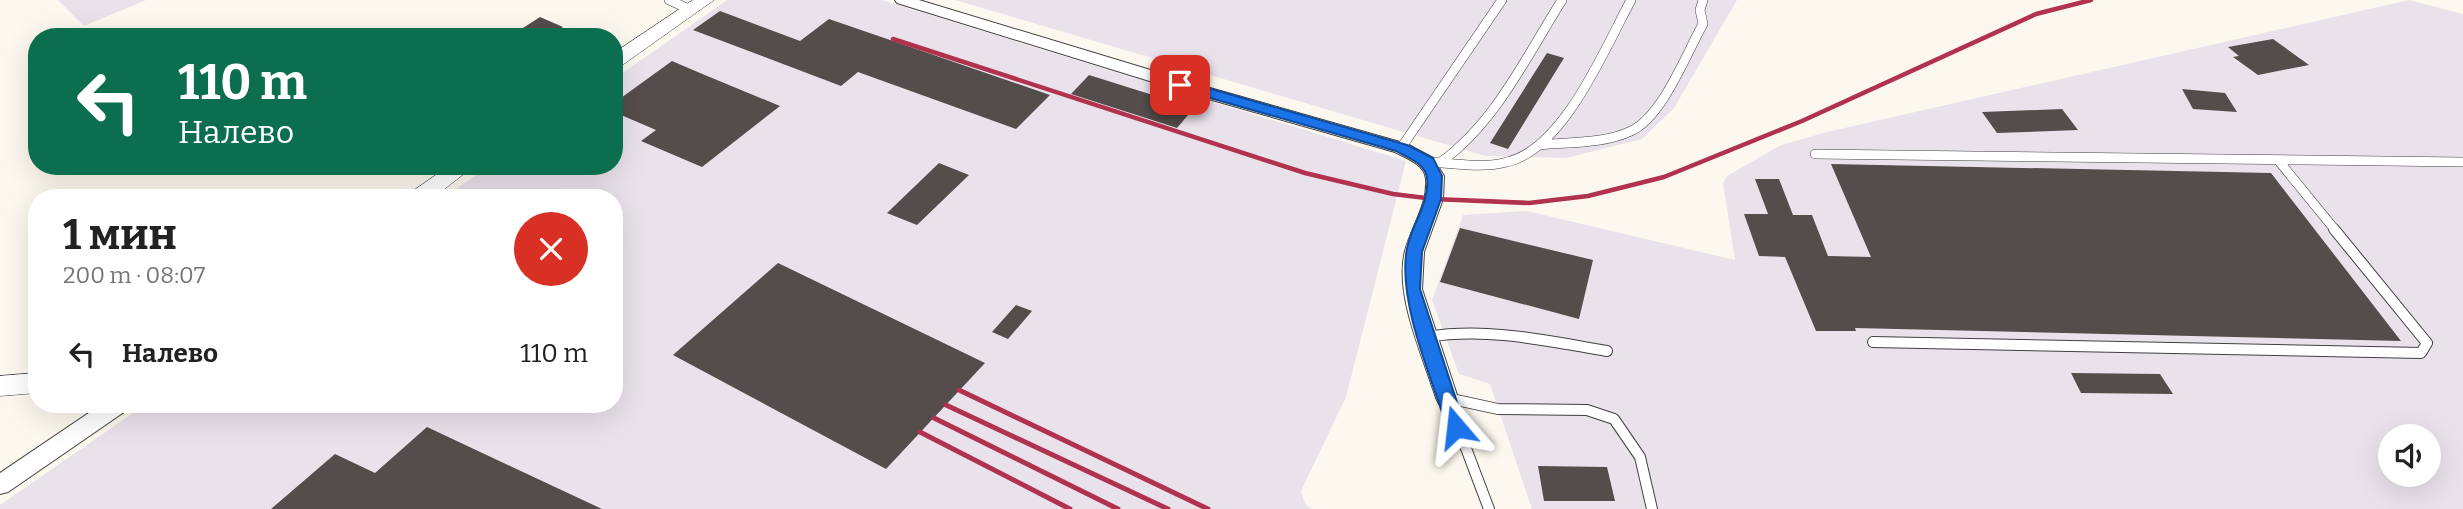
<!DOCTYPE html>
<html lang="ru">
<meta charset="utf-8">
<style>
:root{--surface:#fff;--page:#f6f6f6;--text:#222;--muted:#767676}
body{margin:0;font-family:Bitter,serif;background:var(--page);color:var(--text);height:100vh;display:flex;flex-direction:column;font-size:26px;white-space:nowrap}
*{box-sizing:border-box;margin:0}
p{font-size:23px;color:var(--muted)}
.icon{flex:none;width:38px;height:38px;fill:none;stroke:currentColor;stroke-width:2;stroke-linecap:round;stroke-linejoin:round}
.map{position:relative;flex:1;overflow:hidden}
.details{position:absolute;left:28px;top:189px;width:595px;height:224px;display:flex;flex-direction:column;background:var(--surface);border-radius:28px;box-shadow:0 7px 28px #0002}
.details>*{flex:none}
.banner{position:absolute;left:28px;top:28px;width:595px;height:147px;border-radius:28px;box-shadow:0 7px 28px #0002;background:#0b6e4f;color:#fff;overflow:hidden}
.controls{position:absolute;left:2378px;top:424px;display:grid;gap:14px}
.controls a{display:grid;place-items:center;width:63px;height:63px;border-radius:50%;background:var(--surface);box-shadow:0 7px 28px #0002;font-size:35px}
.pin{position:absolute;display:grid;place-items:center;width:60px;height:60px;color:#fff;margin:-30px;border-radius:14px;box-shadow:0 4px 10px #0006}
.me{position:absolute;width:77px;margin:-38px;rotate:343deg;stroke-linejoin:round;filter:drop-shadow(0 0 5px #0008)}
.turn{display:flex;align-items:center;gap:24px;height:147px;padding:0 35px;font-size:32px}
.turn .icon{width:91px;height:91px;stroke-width:2.5}
.turn b{display:block;font-size:49px;line-height:60px}
.round{display:grid;place-items:center;flex:none;width:74px;height:74px;border-radius:37px;background:var(--page)}
.overview{display:flex;align-items:center;justify-content:space-between;height:119px;padding:0 35px}
h1{font-size:42px;font-weight:700;line-height:52px}
ul{padding:0;list-style:none}
li{display:flex;align-items:center;gap:21px;height:91px;padding:0 35px}
li div{flex:1}
li b{display:block;font-size:26px}
li em{font-style:normal}
.map>svg:first-child{display:block}
.industrial{fill:#e9e2eb;fill-rule:evenodd}
.building{fill:#554d4b}
.lines{fill:none;stroke-linecap:round;stroke-linejoin:round}
.service-far1-casing{stroke:#404040;stroke-width:10}
.service-casing{stroke:#404040;stroke-width:12}
.minor-casing{stroke:#404040;stroke-width:2}
.tertiary-casing{stroke:#404040;stroke-width:1}
.service-far1{stroke:#fff;stroke-width:9}
.service{stroke:#fff;stroke-width:10}
.minor{fill:#fff;fill-rule:evenodd}
.tertiary{fill:#fff;fill-rule:evenodd}
.rail-far1{stroke:#b0324e;stroke-width:4.5}
.rail{stroke:#b0324e;stroke-width:5}
.route{fill:#1a73e8;stroke:#114b97;stroke-width:2}
</style>
<div class="map">
<svg width="2463" height="509" viewBox="0 0 2463 509">
<rect width="100%" height="100%" fill="#fdf8ef"/>
<path class="industrial" d="M58 0H146L84 26Z
M727 0H881L1406 161 1346 397 1301 491 1305 504 1312 509H0V505L146 404H614V198H443L489 166H614V79Z
M955 0H1737L1674 108 1642 139 1566 158 1485 156Z
M2409 0 2463 14V509H1532L1490 384 1459 374 1432 300 1463 215 1527 211 1735 260 1723 183 1727 176 1781 145 1827 132ZM2390 436H2429V474H2390Z"/>
<path class="building" d="M720 11 800 41 829 19 1050 95 1016 129 858 72 841 86 693 30Z
M540 17 563 27 548 37H509Z
M2273 39 2309 65 2258 75 2233 57 2239 56 2228 47Z
M1547 53 1564 58 1508 149 1490 143Z
M672 61 700 73 780 106 702 167 641 141 656 130 614 112V103Z
M1089 75 1194 108 1177 128 1071 94Z
M2182 89 2225 93 2237 112 2193 109Z
M2062 109 2078 130 1997 133 1982 112Z
M939 163 969 175 917 225 887 213Z
M1831 164 2271 173 2401 341 1855 328 1856 331H1816L1785 257 1759 256 1744 214H1768L1755 179H1779L1793 215H1812L1828 256 1871 257Z
M1460 228 1593 260 1579 319 1440 282Z
M778 263 985 363 886 469 673 355Z
M1016 305 1032 311 1008 339 992 332Z
M2071 373 2160 374 2173 394 2081 393Z
M427 427 602 509H271L335 454 375 473Z
M1538 466 1607 467 1615 501H1544Z"/>
<g class="lines">
<defs>
<path id="service-far1" d="M669 0 691 10
M1540 145C1569 142 1604 144 1631 131 1663 116 1686 54 1703 24L1700 10 1703 0
M1401 148 1502 0
M1815 154 2463 162
M2278 160 2336 231
M1427 162C1453 163 1481 169 1507 162 1564 149 1605 48 1631 0
M1441 162C1496 122 1526 57 1562 0"/>
<path id="service" d="M1427 337C1488 327 1547 341 1607 351
M1873 342 2421 353 2427 343 2334 229
M1489 509 1447 398 1498 409 1587 410 1614 419 1640 457 1652 509"/>
<path id="minor" d="M895 0H919L1210 88 1407 144 1433 158 1444 176 1443 199 1424 252 1422 289 1458 398 1455 404 1447 406 1439 404 1436 398C1423 356 1394 295 1405 251 1411 227 1428 205 1426 179 1425 164 1406 158 1395 152L1198 96 897 3Z
M102 404H130L127 410 8 492 0 494V473Z"/>
<path id="tertiary" d="M693 0H714L621 66 614 68V53Z
M449 166H474L433 198H407L410 193Z
M37 373V393L0 396V376Z"/>
</defs>
<use href="#service-far1" class="service-far1-casing"/>
<use href="#service" class="service-casing"/>
<use href="#minor" class="minor-casing"/>
<use href="#tertiary" class="tertiary-casing"/>
<use href="#service-far1" class="service-far1"/>
<use href="#service" class="service"/>
<use href="#minor" class="minor"/>
<use href="#tertiary" class="tertiary"/>
<path class="rail-far1" d="M893 39 1305 173 1393 194 1434 199 1529 203 1588 196 1664 177 1802 121 2036 14 2091 0"/>
<path class="rail" d="M959 390 1208 509
M946 405 1168 509
M934 418 1118 509
M920 432 1070 509"/>
</g>
<path class="route" d="M1180 80 1407 145 1433 158 1442 176 1441 199 1422 252 1420 289 1465 427 1462 432H1449L1447 427C1431 376 1400 307 1406 255 1408 228 1430 206 1427 178 1425 163 1408 158 1396 151L1175 88V81Z"/>
</svg>
<div class="controls">
<a><svg class="icon" aria-label="sound" viewBox="0 0 24 24"><path d="M4 9h4l5-4v14l-5-4H4zM17 9q2 3 0 6"/></svg></a>
</div>
<div class="pin" style="left:1180px;top:85px;background:#d93025"><svg class="icon" aria-label="arrive" viewBox="0 0 24 24"><path d="M6 21V4h12l-3 4 3 4H6"/></svg></div>
<svg class="me" style="left:1456px;top:427px" viewBox="-20 -20 40 40"><path d="M0-17L14 15 0 8-14 15z" fill="#1a73e8" stroke="#fff" stroke-width="4"/></svg>
<div class="banner">
<div class="turn"><svg class="icon" aria-label="left" viewBox="0 0 24 24"><path d="M17 20v-9H6M10 6l-5 5 5 5"/></svg><div><b>110 m</b>Налево</div></div>
</div>
<section class="details">
<div class="overview"><div><h1>1 мин</h1><p>200 m · 08:07</p></div><a class="round" style="background:#d93025;color:#fff"><svg class="icon" aria-label="close" viewBox="0 0 24 24"><path d="M6 6l12 12M18 6L6 18"/></svg></a></div>
<ul>
<li><svg class="icon" aria-label="left" viewBox="0 0 24 24"><path d="M17 20v-9H6M10 6l-5 5 5 5"/></svg><div><b>Налево</b></div><em>110 m</em></li>
</ul>
</section>
</div>
